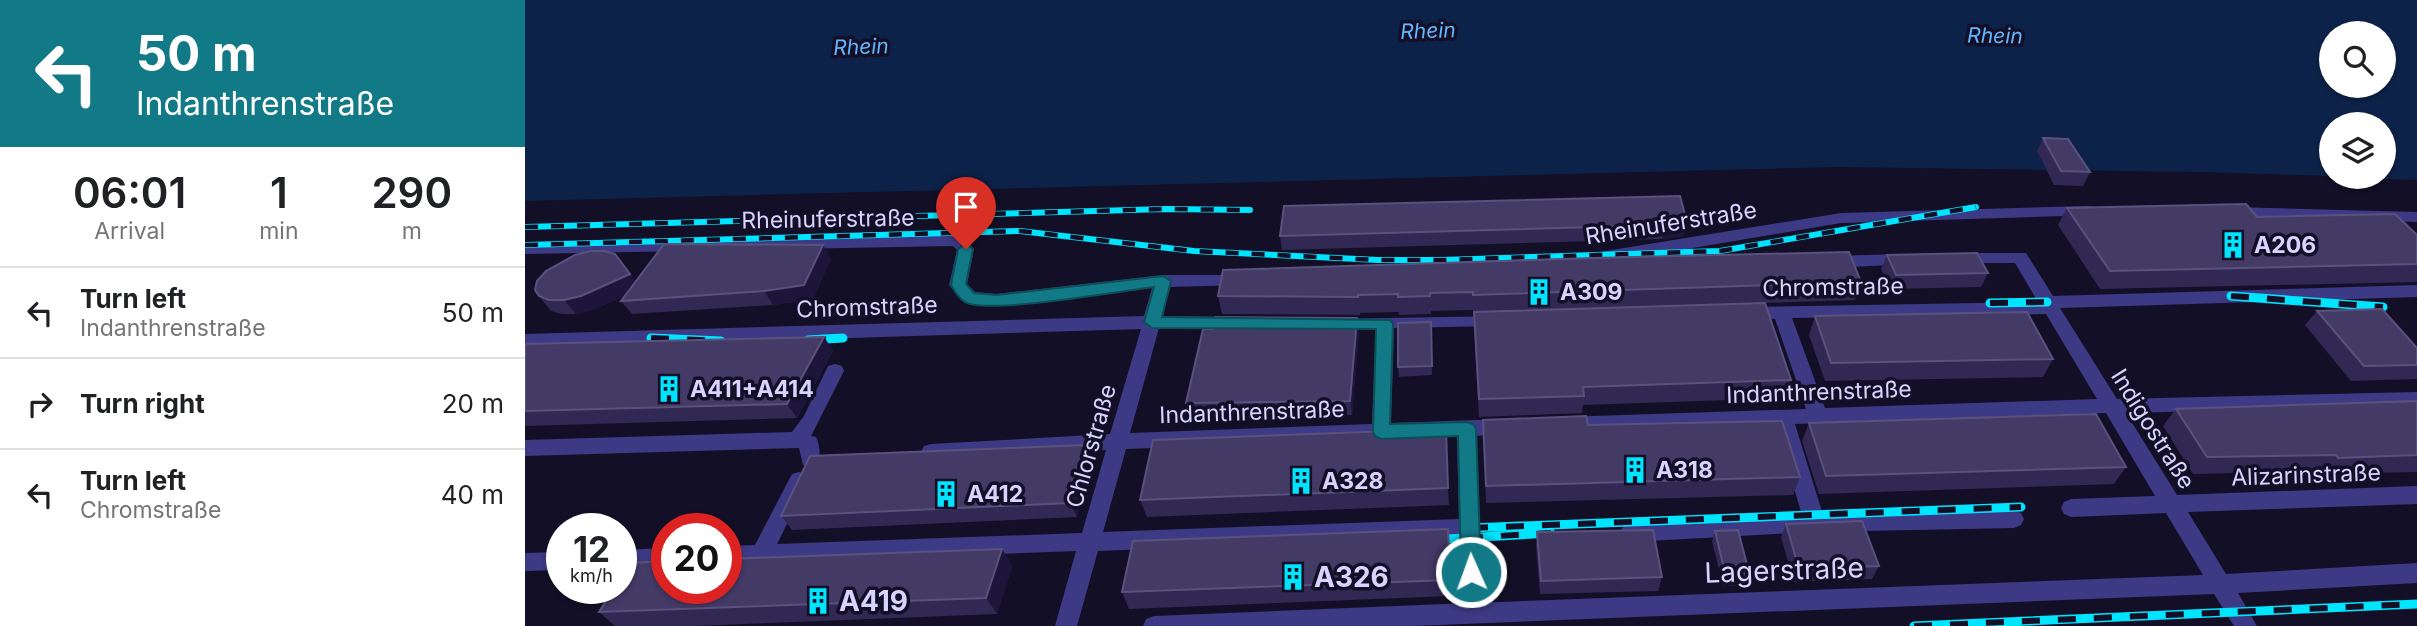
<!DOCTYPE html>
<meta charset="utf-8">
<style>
:root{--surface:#fff;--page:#f6f6f6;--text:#202124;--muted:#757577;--line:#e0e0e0}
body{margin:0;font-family:Inter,sans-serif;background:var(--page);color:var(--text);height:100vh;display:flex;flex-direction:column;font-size:26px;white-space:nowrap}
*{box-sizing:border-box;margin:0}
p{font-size:23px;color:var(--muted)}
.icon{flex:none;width:38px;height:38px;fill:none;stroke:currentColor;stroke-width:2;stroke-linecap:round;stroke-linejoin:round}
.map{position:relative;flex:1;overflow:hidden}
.drawer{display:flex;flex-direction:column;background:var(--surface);width:525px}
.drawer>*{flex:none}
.guide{background:#127987;color:#fff;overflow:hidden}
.controls{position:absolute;left:1794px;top:21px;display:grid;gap:14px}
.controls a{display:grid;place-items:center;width:77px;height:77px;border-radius:50%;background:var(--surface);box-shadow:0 2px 5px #0004;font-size:35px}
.speed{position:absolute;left:21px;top:513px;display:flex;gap:14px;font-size:35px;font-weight:700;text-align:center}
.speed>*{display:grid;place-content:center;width:91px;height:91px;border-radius:50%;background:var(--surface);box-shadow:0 2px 5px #0004;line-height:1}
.speed small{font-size:18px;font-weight:400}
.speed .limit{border:10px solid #d22;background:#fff;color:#111}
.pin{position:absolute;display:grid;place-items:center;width:60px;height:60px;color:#fff;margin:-72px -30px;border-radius:50% 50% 50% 0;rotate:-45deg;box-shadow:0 0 7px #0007}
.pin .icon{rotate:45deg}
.me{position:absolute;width:77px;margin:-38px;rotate:358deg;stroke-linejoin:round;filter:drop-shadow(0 0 5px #0008)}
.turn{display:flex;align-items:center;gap:24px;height:147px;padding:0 21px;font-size:32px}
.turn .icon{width:91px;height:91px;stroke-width:2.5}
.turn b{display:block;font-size:49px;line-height:60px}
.eta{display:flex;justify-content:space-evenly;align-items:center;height:119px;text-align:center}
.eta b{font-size:42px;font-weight:600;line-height:49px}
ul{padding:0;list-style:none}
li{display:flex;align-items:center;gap:21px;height:91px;padding:0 21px;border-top:2px solid var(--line)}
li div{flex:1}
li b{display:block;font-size:26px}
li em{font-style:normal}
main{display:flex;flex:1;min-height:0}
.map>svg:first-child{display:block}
.water{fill:#0c2248;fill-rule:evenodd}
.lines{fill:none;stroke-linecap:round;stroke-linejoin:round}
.minor{fill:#3d3a85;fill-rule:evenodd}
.rail-far1-casing{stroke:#00e5ff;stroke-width:6}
.rail-casing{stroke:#00e5ff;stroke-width:9}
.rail-far1{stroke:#130f26;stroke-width:4.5;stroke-dasharray:13;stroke-linecap:butt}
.rail{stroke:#130f26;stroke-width:6;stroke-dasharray:18;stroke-linecap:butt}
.wall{fill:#312854}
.shaded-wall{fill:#1d163a}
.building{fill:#433a66;stroke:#5a527e;stroke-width:2}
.route{fill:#127987;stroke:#0c4f58;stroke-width:2}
.labels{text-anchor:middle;stroke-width:7;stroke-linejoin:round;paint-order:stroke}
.far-water-label{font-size:21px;font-style:italic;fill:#62b6ff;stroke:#130f26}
.street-label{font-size:23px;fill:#d9d4ff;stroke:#130f26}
.poi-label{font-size:23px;font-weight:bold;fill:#d9d4ff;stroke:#130f26;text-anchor:start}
.near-street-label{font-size:28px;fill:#d9d4ff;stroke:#130f26}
.near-poi-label{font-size:28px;font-weight:bold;fill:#d9d4ff;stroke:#130f26;text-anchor:start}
</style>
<main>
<section class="drawer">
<div class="guide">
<div class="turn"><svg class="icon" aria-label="left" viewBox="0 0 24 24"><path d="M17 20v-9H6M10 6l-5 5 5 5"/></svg><div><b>50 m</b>Indanthrenstraße</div></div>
</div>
<div class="eta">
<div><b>06:01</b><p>Arrival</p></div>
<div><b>1</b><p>min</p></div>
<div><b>290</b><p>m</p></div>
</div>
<ul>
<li><svg class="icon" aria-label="left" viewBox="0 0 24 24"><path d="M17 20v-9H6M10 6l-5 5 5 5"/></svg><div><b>Turn left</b><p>Indanthrenstraße</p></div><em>50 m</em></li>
<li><svg class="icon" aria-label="right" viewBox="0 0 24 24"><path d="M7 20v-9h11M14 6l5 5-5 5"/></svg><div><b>Turn right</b></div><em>20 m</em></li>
<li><svg class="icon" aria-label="left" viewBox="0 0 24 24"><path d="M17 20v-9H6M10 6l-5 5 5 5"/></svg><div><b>Turn left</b><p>Chromstraße</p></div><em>40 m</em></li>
</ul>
</section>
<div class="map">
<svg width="1892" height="626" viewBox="0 0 1892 626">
<rect width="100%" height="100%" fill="#130f26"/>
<path class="water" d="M0 0H1892V180L1813 177H1858V124H1806V176L1676 172 1312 167 0 201ZM1806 33H1858V86H1806Z"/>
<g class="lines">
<path class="minor" d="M1563 206 1569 207 1571 211 1569 215 1316 223 1056 267 1048 261 1056 255 1316 213Z
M1707 207 1892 212V222L1701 216 1699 212 1701 208Z
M407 234C424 235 438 234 449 249L442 284 450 292 471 294 638 275H723L725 279 717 285 645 287 637 316 711 317 717 319 720 323 717 327 711 329 634 328 605 433 847 424 851 329H809L803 327 800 323 803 319 979 316 982 320 979 324 973 326 869 328 866 423 979 419 986 422 989 427 986 432 952 436 957 594 954 601 948 603 1678 575 1641 513 1546 517 1539 514 1536 508 1539 502 1546 499 1630 496 1581 413 1270 424 1298 515 1489 510 1496 513 1499 519 1496 525 1489 528 1286 532 1105 542 1098 539 1094 533 1098 527 1105 524 1277 515 1250 425 1038 433 1031 430 1028 425 1031 420 1038 417 1281 409 1250 319 1216 317 1213 313 1216 309 1222 307 1513 302 1490 263H1427L1425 259 1427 255 1433 253H1501L1528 296 1892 285V297L1535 308 1592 399 1892 392V406L1601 413 1652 495 1892 486V504L1663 512 1701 574 1892 563V583L1713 593 1732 626H1709L1689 594 888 626H618L621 619 629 616 944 603 938 601 935 594 934 537 573 551 552 626H530L551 551 201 564V546L230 545 267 474 274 472 281 474 284 480 252 544 557 533 581 450 406 460 399 458 396 452 399 446 406 444 585 434 616 329 0 348V334L619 316 627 288 471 306 439 302 424 285 432 250 428 246 0 254V244ZM1521 314 1572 399 1300 408 1267 318ZM932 436 934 519 578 532 601 449Z
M1380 254 1386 256 1388 260 1386 264 1303 268 1295 262 1303 256Z
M310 364 317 366 319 371 286 436 291 437C295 446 296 456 292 465L285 467 278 465 274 448H272L0 456V440L267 432 279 416 303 366Z
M142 548V566L96 568V550Z
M37 552V570L0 571V553Z"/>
<defs>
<path id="rail-far1" d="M0 227 641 209 725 210
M0 245 495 231 669 251 853 260H918L1195 251 1451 207"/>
<path id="rail" d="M1706 296 1858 307
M1465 303 1522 302
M126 338 196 341
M283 340 318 338
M945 528 1496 507
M904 540 1026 533
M1389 626 1892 604"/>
</defs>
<use href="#rail-far1" class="rail-far1-casing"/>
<use href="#rail" class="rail-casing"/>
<use href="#rail-far1" class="rail-far1"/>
<use href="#rail" class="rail"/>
</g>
<path class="wall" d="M1518 138 1565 172 1558 186 1529 185 1512 151Z
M1155 196 1159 236 1137 239 757 250 755 236Z
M1542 208 1732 217 1892 235V282L1575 289 1533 225Z
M1362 255 1463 273 1456 287 1365 289 1356 269Z
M306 259 288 299 248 305 107 314 96 301 101 295 68 310 51 314H37L26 311 14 296 111 281Z
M1336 282 1330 300 1143 306 1266 380 1260 398 1058 405 1057 413 954 417 949 330V313H948V310L906 311V314L874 315V312L835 313V315L697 314 693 296Z
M1792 311 1892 348V379L1826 381 1780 325Z
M1290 316 1528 359 1518 377 1300 381 1284 335Z
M906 322 907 375 874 377 873 367Z
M688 329 834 332 827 415 665 417 661 403Z
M299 337 308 351 272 418 0 426V344Z
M1892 401V472L1797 474 1795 471 1668 474 1638 426 1651 409Z
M958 420 1063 425 1275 477 1268 495 961 503Z
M1284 423 1601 467 1589 484 1294 494 1277 441Z
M560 445 566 459 552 517 267 530 256 516Z
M923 488 924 505 622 517 615 500Z
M1261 524 1354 566 1347 579 1269 582 1256 537Z
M923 529 925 596 604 609 597 592Z
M1190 531 1225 576 1221 585 1198 586 1187 541Z
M1012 532 1137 577 1133 591 1015 594 1011 546Z
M477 549 487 566 472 614 170 626H90L74 612Z"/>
<path class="shaded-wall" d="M1162 222 1159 236 1137 239 1140 225Z
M298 245 306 259 288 299 248 305 239 291Z
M90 254 116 288 68 310 51 314 39 300Z
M832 318 834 332 827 415 825 401Z
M299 337 308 351 272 418 262 404Z
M560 445 566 459 552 517 545 503Z
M477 549 487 566 472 614 461 598Z"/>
<path class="building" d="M1518 138 1543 139 1565 172 1536 171Z
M1155 196 1162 222 1140 225 755 236 759 206Z
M1721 204 1732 217 1870 214 1892 235V264L1585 271 1542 208Z
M139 244 298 245 279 285 239 291 96 301Z
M66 251H80L90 254 105 274 56 296 39 300H24L14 296 10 290 12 281 21 271 50 255Z
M1324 252 1336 282 948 295V292L905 293V296L873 297V294L833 295V297L693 296 698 270 1068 258Z
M1452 253 1463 273 1371 275 1362 255Z
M1240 303 1266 380 1058 387 1059 396 954 399 949 312Z
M1857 309 1892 348V365L1839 366 1792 311Z
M1502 312 1528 359 1306 363 1290 316Z
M690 317 832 318 825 401 661 403 678 329H688Z
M906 322 907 366 873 367V323Z
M299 337 262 404 0 411V344Z
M1892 401V455L1813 458 1811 455 1682 457 1651 409Z
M1571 414 1601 467 1301 476 1284 423Z
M1061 416 1063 425 1257 421 1275 477 961 486 958 420Z
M921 429 923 488 615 500 628 440Z
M560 445 545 503 256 516 285 456Z
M1337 521 1354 566 1274 569 1261 524Z
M923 529 925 580 597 592 608 541Z
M1128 530 1137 577 1016 581 1012 532Z
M1213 530 1225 576 1201 577 1190 531Z
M477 549 461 598 74 612 89 588H96V576L104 563 142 561V588H201V559Z"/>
<path class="route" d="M441 244 448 249 441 284 449 293 471 295 638 276 646 281 637 317 865 320 868 324 865 424 942 422 948 424 951 429 956 572 953 578 946 581 939 578 936 572 933 436 856 439 850 436 848 432 851 329 627 328 619 322 629 287C597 291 461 315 440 302 434 299 429 290 426 285L433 249Z"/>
<defs>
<symbol id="building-bare" viewBox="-9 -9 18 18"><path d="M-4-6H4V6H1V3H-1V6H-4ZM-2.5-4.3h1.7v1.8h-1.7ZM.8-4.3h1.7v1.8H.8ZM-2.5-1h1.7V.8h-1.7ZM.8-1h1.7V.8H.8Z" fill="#00e5ff" stroke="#130f26" stroke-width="2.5" paint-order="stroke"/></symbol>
</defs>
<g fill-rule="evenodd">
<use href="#building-bare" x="1689" y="226" width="38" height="38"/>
<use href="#building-bare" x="995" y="273" width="38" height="38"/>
<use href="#building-bare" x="125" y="370" width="38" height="38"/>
<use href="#building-bare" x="1091" y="451" width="38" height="38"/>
<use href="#building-bare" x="757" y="462" width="38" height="38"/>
<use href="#building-bare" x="402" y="475" width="38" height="38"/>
<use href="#building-bare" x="749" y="558" width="38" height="38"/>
<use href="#building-bare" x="274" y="582" width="38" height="38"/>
</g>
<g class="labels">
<g class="far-water-label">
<text transform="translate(903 31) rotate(-2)" y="7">Rhein</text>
<text transform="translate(1470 36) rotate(1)" y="7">Rhein</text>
<text transform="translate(336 47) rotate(-2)" y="7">Rhein</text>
</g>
<g class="street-label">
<text transform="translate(303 219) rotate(-1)" y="8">Rheinuferstraße</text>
<text transform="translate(1146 223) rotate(-9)" y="8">Rheinuferstraße</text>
<text transform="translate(1308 287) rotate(-1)" y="8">Chromstraße</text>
<text transform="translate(342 307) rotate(-2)" y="8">Chromstraße</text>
<text transform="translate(1294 392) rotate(-2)" y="8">Indanthrenstraße</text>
<text transform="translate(727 412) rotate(-2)" y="8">Indanthrenstraße</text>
<text transform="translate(1628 429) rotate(58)" y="8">Indigostraße</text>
<text transform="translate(566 446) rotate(-74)" y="8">Chlorstraße</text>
<text transform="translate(1781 475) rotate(-2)" y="8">Alizarinstraße</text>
</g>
<g class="poi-label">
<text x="1729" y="253">A206</text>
<text x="1035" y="300">A309</text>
<text x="165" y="397">A411+A414</text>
<text x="1131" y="478">A318</text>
<text x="797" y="489">A328</text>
<text x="442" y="502">A412</text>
</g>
<g class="near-street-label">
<text transform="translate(1259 570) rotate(-2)" y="10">Lagerstraße</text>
</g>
<g class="near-poi-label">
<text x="789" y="587">A326</text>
<text x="314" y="611">A419</text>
</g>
</g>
</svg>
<div class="controls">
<a><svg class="icon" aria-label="search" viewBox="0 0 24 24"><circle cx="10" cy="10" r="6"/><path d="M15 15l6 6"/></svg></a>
<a><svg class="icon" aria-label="layers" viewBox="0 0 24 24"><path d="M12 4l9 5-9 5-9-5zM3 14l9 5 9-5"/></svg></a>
</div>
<div class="speed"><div>12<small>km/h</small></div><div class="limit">20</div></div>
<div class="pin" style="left:441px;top:249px;background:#d93025"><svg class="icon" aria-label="arrive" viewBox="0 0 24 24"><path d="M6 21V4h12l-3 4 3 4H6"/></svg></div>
<svg class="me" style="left:946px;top:572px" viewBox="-20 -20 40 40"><circle r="17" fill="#127987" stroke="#fff" stroke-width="3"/><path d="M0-11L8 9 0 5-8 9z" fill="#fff"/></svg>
</div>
</main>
